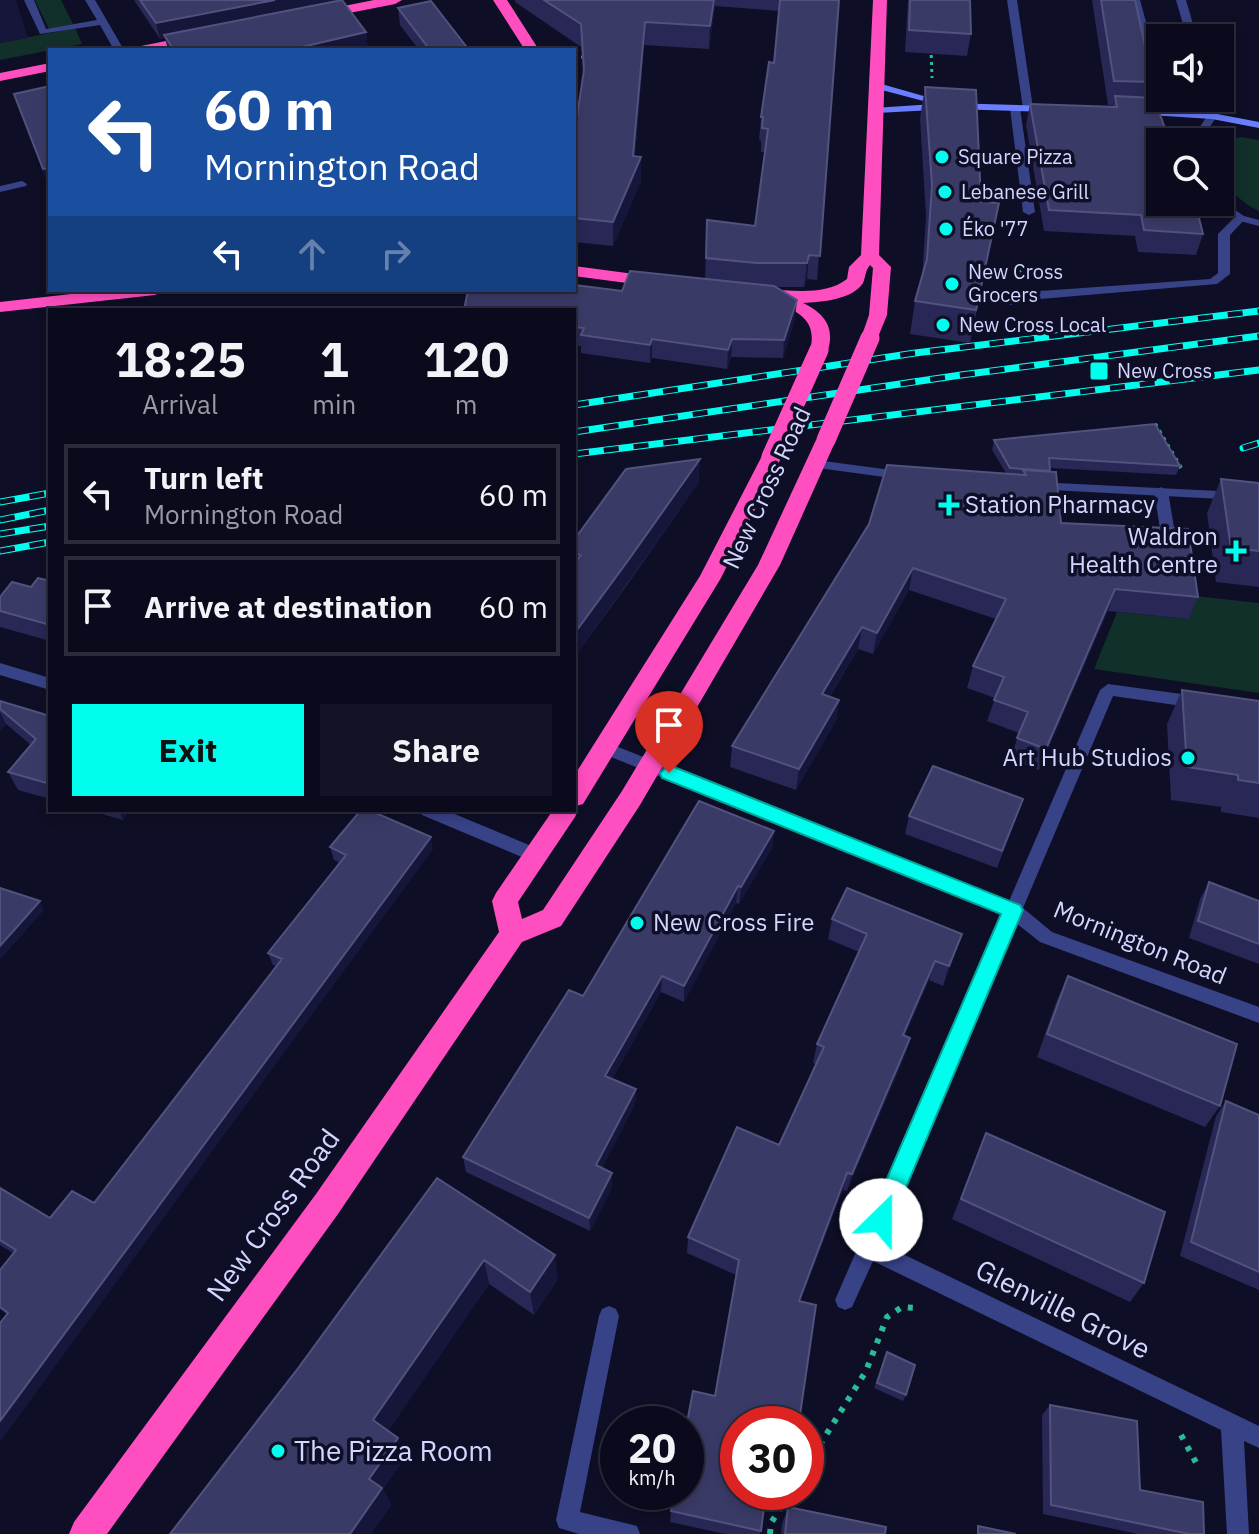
<!DOCTYPE html>
<meta charset="utf-8">
<style>
:root{--surface:#0a0a1c;--page:#131325;--text:#f1f3f6;--muted:#999aa3;--line:#2a2b3b;--accent:#00feee}
body{margin:0;font-family:"IBM Plex Sans",sans-serif;background:var(--page);color:var(--text);height:100vh;display:flex;flex-direction:column;font-size:30px;white-space:nowrap}
*{box-sizing:border-box;margin:0}
p{font-size:26px;color:var(--muted)}
.icon{flex:none;width:44px;height:44px;fill:none;stroke:currentColor;stroke-width:2;stroke-linecap:round;stroke-linejoin:round}
.map{position:relative;flex:1;overflow:hidden}
.drawer{position:absolute;left:48px;top:308px;width:528px;height:504px;display:flex;flex-direction:column;background:var(--surface);border-radius:0px;box-shadow:0 4px 12px #0003,0 0 0 2px var(--line)}
.drawer>*{flex:none}
.guide{position:absolute;left:48px;top:48px;width:528px;height:244px;border-radius:0px;box-shadow:0 4px 12px #0003,0 0 0 2px var(--line);background:#1a4fa0;color:#fff;overflow:hidden}
.controls{position:absolute;left:1146px;top:24px;display:grid;gap:16px}
.controls a{display:grid;place-items:center;width:88px;height:88px;border-radius:0px;background:var(--surface);box-shadow:0 4px 12px #0003,0 0 0 2px var(--line);font-size:40px}
.speed{position:absolute;left:600px;top:1406px;display:flex;gap:16px;font-size:40px;font-weight:700;text-align:center}
.speed>*{display:grid;place-content:center;width:104px;height:104px;border-radius:50%;background:var(--surface);box-shadow:0 4px 12px #0003,0 0 0 2px var(--line);line-height:1}
.speed small{font-size:20px;font-weight:400}
.speed .limit{border:12px solid #d22;background:#fff;color:#111}
.pin{position:absolute;display:grid;place-items:center;width:68px;height:68px;color:#fff;margin:-82px -34px;border-radius:50% 50% 50% 0;rotate:-45deg;box-shadow:0 0 8px #0007}
.pin .icon{rotate:45deg}
.me{position:absolute;width:88px;margin:-44px;rotate:23deg;stroke-linejoin:round;filter:drop-shadow(0 0 6px #0008)}
.turn{display:flex;align-items:center;gap:28px;height:168px;padding:0 24px;font-size:36px}
.turn .icon{width:104px;height:104px;stroke-width:2.5}
.turn b{display:block;font-size:56px;line-height:68px}
.lanes{display:flex;align-items:center;height:76px;padding:0 24px;background:#0003;justify-content:center;gap:40px;direction:ltr}
.lanes .off{opacity:.35}
.eta{display:flex;justify-content:space-evenly;align-items:center;height:136px;text-align:center}
.eta b{font-size:48px;font-weight:700;line-height:56px}
.cta{display:flex;gap:16px;margin-top:auto;padding:16px 24px}
.cta a{flex:1;height:92px;border-radius:0px;background:var(--accent);color:#111;font-size:32px;font-weight:700;line-height:92px;text-align:center}
.cta a+a{background:var(--page);color:var(--text)}
ul{padding:0;list-style:none}
li{display:flex;align-items:center;gap:24px;height:100px;margin:0 16px 12px;padding:0 8px;border:4px solid var(--line);border-radius:0px}
li div{flex:1}
li b{display:block;font-size:30px}
li em{font-style:normal}
.map>svg:first-child{display:block}
.green{fill:#11302a}
.lines{fill:none;stroke-linecap:round;stroke-linejoin:round}
.path-far2{stroke:#2bbb9b;stroke-width:3;stroke-dasharray:3 4;stroke-linecap:butt}
.path-far1{stroke:#2bbb9b;stroke-width:4;stroke-dasharray:3 5;stroke-linecap:butt}
.path{stroke:#2bbb9b;stroke-width:6;stroke-dasharray:5 8;stroke-linecap:butt}
.lane{fill:#384287;fill-rule:evenodd}
.street{fill:#384287;fill-rule:evenodd}
.secondary{fill:#6a7fff;fill-rule:evenodd}
.highway{fill:#ff4ec0;fill-rule:evenodd}
.rail-casing{stroke:#00feee;stroke-width:7}
.rail{stroke:#0e0e26;stroke-width:5;stroke-dasharray:15;stroke-linecap:butt}
.highway-bridge{stroke:#ff4ec0;stroke-width:19}
.wall{fill:#282755}
.shaded-wall{fill:#16153a}
.building{fill:#3a3a67;stroke:#52527f;stroke-width:2}
.route{fill:#00feee;stroke:#00a59b;stroke-width:2}
.poi-dot{fill:#00feee;stroke:#0e0e26;stroke-width:3}
.labels{text-anchor:middle;stroke-width:7;stroke-linejoin:round;paint-order:stroke}
.far-poi-label{font-size:20px;fill:#d3d6ff;stroke:#0e0e26;text-anchor:start}
.street-label{font-size:24px;fill:#d3d6ff;stroke:#0e0e26}
.poi-label{font-size:24px;fill:#d3d6ff;stroke:#0e0e26;text-anchor:start}
.near-street-label{font-size:28px;fill:#d3d6ff;stroke:#0e0e26}
.near-poi-label{font-size:28px;fill:#d3d6ff;stroke:#0e0e26;text-anchor:start}
</style>
<div class="map">
<svg width="1259" height="1534" viewBox="0 0 1259 1534">
<rect width="100%" height="100%" fill="#0e0e26"/>
<path class="green" d="M35 0H61L73 24 49 29Z
M75 28 82 44 0 60V43Z
M1240 137 1259 140V211C1228 196 1220 177 1220 143Z
M1186 595 1259 603V693L1094 669 1117 612 1188 619Z"/>
<g class="lines">
<path class="path-far2" d="M931 48 932 78
M574 57H589
M575 74H581
M574 85H579
M574 95H578"/>
<path class="path-far1" d="M980 266 1026 271
M1155 424 1181 468"/>
<path class="path" d="M1181 1435 1199 1468
M806 1467 866 1371 887 1317 902 1307 917 1308
M770 1534 771 1523 790 1492"/>
<path class="lane" d="M1130 0H1140L1160 73 1148 70Z
M1236 216 1246 218 1230 235V274L1217 284 1040 299 1010 305 1004 301 1040 291 1210 279 1218 273V234Z
M1161 487 1168 491 1176 540 1169 545 1157 543 1155 540 1161 535 1154 491Z
M609 1306 616 1309 619 1316 580 1512 637 1526 640 1534H579L559 1528 556 1520 599 1316 602 1309Z"/>
<path class="street" d="M24 0H34L46 29 97 20 85 0H95L124 50H114L100 25 40 34Z
M1007 0H1017L1033 108 1028 111 1023 108Z
M1176 0H1186L1197 38H1187Z
M1203 98H1213L1217 116 1200 142H1190L1207 116Z
M1015 105 1020 108 1035 212 1029 215 1023 212 1010 108Z
M22 181 27 184 26 186 0 192V186Z
M1220 200 1244 216 1259 220V226L1236 220 1210 202Z
M816 460 906 472 913 476 906 480 811 467 809 464Z
M1037 482 1259 493V501L1032 489 1030 486Z
M0 663 50 678V690L0 675Z
M1108 684 1196 696 1204 702 1196 708 1113 696 1023 908 1052 932 1259 1007V1023L1040 942 1016 923 880 1243 1259 1426V1448L1244 1441 1249 1534H1227L1221 1430 873 1261 852 1307 845 1310 838 1307 835 1300 1003 914 601 753 599 749 601 745H613L1009 901 1100 690Z
M420 810H445L541 850 543 855 541 860 535 862 529 860 422 815Z"/>
<path class="secondary" d="M878 83 948 103 1050 106 1055 109 1050 112 952 109 877 113 872 110 873 108 935 104 874 88V84Z
M1138 109 1212 113 1259 122V128L1212 119 1134 114V110Z"/>
<path class="highway" d="M374 0H402L395 4 319 19 312 15 319 11Z
M493 0H507L539 50H525Z
M873 0H887L879 255 891 267 887 315 876 342H864L861 338 869 315 873 268 870 265C865 271 866 276 863 283 852 300 821 302 803 303 824 313 835 327 828 350L819 356 810 350C821 310 779 305 751 298L748 294C762 281 817 303 847 279L849 267 861 255Z
M196 35 203 39 201 42 163 50H134L141 46Z
M50 63V71L0 81V73Z
M574 266 657 277 666 282 657 287 574 276Z
M107 290H164L155 295 0 312V302Z
M826 434 836 440 780 565 640 805 561 926 522 942 338 1214 107 1534H69L74 1522 316 1194 499 932 492 901 496 893 553 810H574V776L700 576 764 452H778L781 457 721 578 583 804 576 806 578 810 575 817 518 902 522 919 543 910 622 791 758 565 816 440Z"/>
<defs>
<path id="rail" d="M574 405 915 353 1259 311
M574 432 961 375 1259 336
M1243 448 1259 443
M574 454 1259 370
M0 502 50 493
M0 520 50 510
M0 534 50 526
M0 551 50 542"/>
</defs>
<use href="#rail" class="rail-casing"/>
<use href="#rail" class="rail"/>
<path class="highway-bridge" d="M826 440 870 338
M771 457 819 350"/>
</g>
<path class="wall" d="M134 0H335L366 32 368 49 363 50H168L165 38 160 39Z
M515 0H839L817 280 807 279 804 287H777L795 318 783 358 731 357 727 369 652 358 650 363 581 353V346L574 345V310L622 291 705 279 707 220 755 226 765 152H761V141L759 140 761 117 774 63 779 11 715 6 709 49 644 45 635 156 641 157V181L613 246 574 242V137L583 75 581 47 515 2Z
M908 0H970L971 34 967 56 905 52Z
M1092 0H1135L1153 82 1148 97 1203 234 1196 255 1138 252 1135 236 1044 231 1026 125 1030 104 1113 107V105H1108Z
M398 8 469 50H419L400 25Z
M50 86V184H48L14 94Z
M925 87 981 202 999 203 970 343 910 334 915 301 922 277 926 217 920 118Z
M994 440 1180 466 1176 475 1050 468 1061 523 1198 597 1189 619 1108 611 1039 770 1010 760 1019 733 987 721 995 698 967 688 973 666 996 619 909 590 873 654 858 649 830 697 839 700 836 721 796 790 730 767 732 746 1006 473 992 450Z
M1221 479 1259 483V587L1216 582 1207 513Z
M699 482 627 585 574 658V540Z
M50 581V641L0 627V597Z
M1182 690 1259 701V818L1221 812V807L1171 800 1167 724Z
M0 701 50 716V799L18 790 8 772 31 745 6 724 0 731Z
M88 810H130L123 820Z
M909 816H1017L997 868 905 834Z
M774 831 772 848 739 904 736 903 684 1002 661 992 612 1079 636 1089 635 1104 602 1168 612 1173V1187L590 1231 466 1172 463 1157 583 996Z
M330 847 433 849 279 1058 7 1314 0 1309V1270L13 1253 0 1245V1188L50 1218 94 1203 276 966 273 965 268 953 340 863 334 860Z
M1209 882 1259 901V964L1189 938 1200 899Z
M832 919 955 953 943 986 929 980 905 1036 910 1038 905 1056 847 1191 843 1190 800 1301V1415L797 1424 776 1423 760 1534H725L670 1522 671 1511 715 1396 736 1275 687 1253 688 1237 779 1145 816 1064 813 1063 817 1044 859 952 828 939Z
M1068 976 1220 1106 1205 1127 1037 1057 1057 1000Z
M1226 1101 1259 1115V1290L1180 1256 1216 1116Z
M986 1133 1144 1283 1130 1302 952 1219Z
M437 1178 558 1279 534 1315 489 1284 388 1431 406 1456 383 1489 391 1505 371 1534H170L299 1367Z
M884 1358 906 1395 903 1401 874 1388Z
M1050 1405 1140 1490 1204 1534H1138L1043 1514 1042 1415Z
M788 1507 885 1534H781L782 1524Z"/>
<path class="shaded-wall" d="M0 0H16L28 38 0 43Z
M275 0H335L336 5 164 35 165 38 160 39 156 23Z
M714 0H715V6L709 49 710 26Z
M645 22 644 45 633 177 641 157V181L613 246V222L633 156Z
M366 32 368 49 363 50H289Z
M50 168V184H48L43 169Z
M809 255 807 279 804 287 807 263Z
M797 300 795 318 783 358 784 340Z
M652 339V358L650 363V345Z
M732 339 731 357 727 369 728 350Z
M700 459 699 482 574 658V634Z
M913 568 909 590 873 654 877 633Z
M1115 589 1108 611 1039 770 1046 749Z
M862 627 858 649 819 715 822 694Z
M839 700 836 721 796 790 799 769Z
M0 712 6 724 0 731Z
M119 810H130L123 820Z
M774 831 772 848 739 904 741 887Z
M431 837 433 849 0 1442V1421Z
M738 886 736 903 684 1002V986Z
M40 901 44 910 0 960V946Z
M962 934 955 953 943 986 949 966Z
M935 961 929 980 898 1054 903 1035Z
M662 976 661 992 605 1091V1076Z
M910 1038 905 1056 847 1191 852 1174Z
M636 1089 635 1104 597 1179 596 1165Z
M612 1173V1187L590 1231 589 1218Z
M847 1173 843 1190 795 1316 799 1301Z
M555 1255 558 1279 534 1315 530 1292Z
M484 1260 489 1284 383 1439 373 1420Z
M398 1438 406 1456 383 1489 391 1505 371 1534H350L369 1479Z"/>
<path class="building" d="M140 0H275L156 23Z
M342 0 366 32 289 50H174L164 35Z
M544 0H714L710 26 645 22 633 156 641 157 613 222 574 218V137L584 70 581 24Z
M780 0H839L820 256 809 255 807 263H756L706 258 707 220 755 226 768 129 762 128 763 117H761L769 62 774 63Z
M910 0H970L971 34 909 30Z
M1101 0H1135L1153 82 1114 81Z
M431 1 469 50H430L398 8Z
M50 86V168L43 169 14 94Z
M925 87 976 90 981 202 999 203 976 310 915 301 927 259 932 185Z
M1115 96 1154 98 1170 142H1160V202H1195L1203 234 1144 230 1141 215 1049 210 1030 104 1117 107Z
M630 271 774 286 797 300 784 340 732 339 728 350 652 339 650 345 581 335 584 328 574 327V310H464L468 290H574V285L622 291Z
M1155 424 1180 466 1049 458 1050 471 1010 468 994 440Z
M700 459 627 562 574 634V565L581 555 574 553V540L626 469Z
M887 465 1026 475 1023 470 1056 472 1061 523 1188 529 1198 597 1115 589 1046 749 1017 738 1028 712 994 700 1004 677 973 666 1006 599 913 568 877 633 862 627 822 694 839 700 799 769 732 746 869 524Z
M1221 479 1259 483V551L1231 548Z
M38 578 50 581V625L0 611V597L12 582 31 587Z
M1182 690 1259 701V783L1238 780V775L1187 767Z
M0 701 50 716V784L8 772 36 739 0 709Z
M933 766 1023 799 1002 851 909 816Z
M699 801 774 831 741 887 738 886 684 986 662 976 605 1076 636 1089 596 1165 612 1173 589 1218 463 1157 569 990 583 996Z
M361 810H369L431 837 0 1421V1323L8 1313 0 1307V1270L16 1250 0 1240V1188L50 1218 72 1191 94 1203 282 959 268 953 346 855 330 847Z
M1209 882 1259 901V944L1198 921Z
M0 888 40 901 0 946Z
M847 888 962 934 949 966 935 961 903 1035 910 1038 852 1174 847 1173 799 1301 816 1305 800 1415 778 1410 776 1424H738V1492H766L761 1531 671 1511 675 1492H686V1428L693 1391 715 1396 739 1260 688 1237 737 1127 779 1145 824 1047 817 1044 867 934 832 919Z
M1068 976 1237 1044 1220 1106 1047 1034Z
M1226 1101 1259 1115V1272L1191 1242Z
M986 1133 1165 1212 1144 1283 961 1199Z
M437 1178 555 1255 530 1292 484 1260 373 1420 398 1438 369 1479 382 1488 350 1534H170L299 1367Z
M887 1352 915 1365 906 1395 877 1383Z
M1050 1405 1137 1421 1140 1490 1203 1502 1204 1534H1189L1051 1505Z
M788 1507 886 1527 885 1534H785Z
M978 1526 1016 1534H978Z"/>
<path class="route" d="M669 765 1020 905 1023 910 889 1228 881 1231 873 1228 869 1220 1001 914 662 778 660 773Z"/>
<g class="poi-dot">
<circle cx="942" cy="157" r="8"/>
<circle cx="945" cy="192" r="8"/>
<circle cx="946" cy="229" r="8"/>
<circle cx="952" cy="284" r="8"/>
<circle cx="943" cy="325" r="8"/>
<rect x="1089" y="361" width="20" height="20" rx="4"/>
<path d="M945 493h8v8h8v8h-8v8h-8v-8h-8v-8h8z"/>
<path d="M1232 539h8v8h8v8h-8v8h-8v-8h-8v-8h8z"/>
<circle cx="1188" cy="758" r="8"/>
<circle cx="637" cy="923" r="8"/>
<circle cx="278" cy="1451" r="8"/>
</g>
<g class="labels">
<g class="far-poi-label">
<text x="958" y="164">Square Pizza</text>
<text x="961" y="199">Lebanese Grill</text>
<text x="962" y="236">Éko '77</text>
<text x="968" y="279">New Cross<tspan x="968" dy="23">Grocers</tspan></text>
<text x="959" y="332">New Cross Local</text>
<text x="1117" y="378">New Cross</text>
</g>
<g class="street-label">
<text transform="translate(767 488) rotate(-65)" y="8">New Cross Road</text>
<text transform="translate(1140 943) rotate(22)" y="8">Mornington Road</text>
</g>
<g class="poi-label">
<text x="965" y="513">Station Pharmacy</text>
<text x="1218" y="545" text-anchor="end">Waldron<tspan x="1218" dy="28">Health Centre</tspan></text>
<text x="1172" y="766" text-anchor="end">Art Hub Studios</text>
<text x="653" y="931">New Cross Fire</text>
</g>
<g class="near-street-label">
<text transform="translate(273 1215) rotate(-54)" y="10">New Cross Road</text>
<text transform="translate(1063 1309) rotate(26)" y="10">Glenville Grove</text>
</g>
<g class="near-poi-label">
<text x="294" y="1461">The Pizza Room</text>
</g>
</g>
</svg>
<div class="controls">
<a><svg class="icon" aria-label="sound" viewBox="0 0 24 24"><path d="M4 9h4l5-4v14l-5-4H4zM17 9q2 3 0 6"/></svg></a>
<a><svg class="icon" aria-label="search" viewBox="0 0 24 24"><circle cx="10" cy="10" r="6"/><path d="M15 15l6 6"/></svg></a>
</div>
<div class="speed"><div>20<small>km/h</small></div><div class="limit">30</div></div>
<div class="pin" style="left:669px;top:773px;background:#d93025"><svg class="icon" aria-label="arrive" viewBox="0 0 24 24"><path d="M6 21V4h12l-3 4 3 4H6"/></svg></div>
<svg class="me" style="left:881px;top:1220px" viewBox="-20 -20 40 40"><circle r="19" fill="#fff"/><path d="M0-13L10 11 0 6-10 11z" fill="#00feee"/></svg>
<div class="guide">
<div class="turn"><svg class="icon" aria-label="left" viewBox="0 0 24 24"><path d="M17 20v-9H6M10 6l-5 5 5 5"/></svg><div><b>60 m</b>Mornington Road</div></div>
<div class="lanes"><svg class="icon" aria-label="left" viewBox="0 0 24 24"><path d="M17 20v-9H6M10 6l-5 5 5 5"/></svg><svg class="icon off" aria-label="ahead" viewBox="0 0 24 24"><path d="M12 20V5M6 11l6-6 6 6"/></svg><svg class="icon off" aria-label="right" viewBox="0 0 24 24"><path d="M7 20v-9h11M14 6l5 5-5 5"/></svg></div>
</div>
<section class="drawer">
<div class="eta">
<div><b>18:25</b><p>Arrival</p></div>
<div><b>1</b><p>min</p></div>
<div><b>120</b><p>m</p></div>
</div>
<ul>
<li><svg class="icon" aria-label="left" viewBox="0 0 24 24"><path d="M17 20v-9H6M10 6l-5 5 5 5"/></svg><div><b>Turn left</b><p>Mornington Road</p></div><em>60 m</em></li>
<li><svg class="icon" aria-label="arrive" viewBox="0 0 24 24"><path d="M6 21V4h12l-3 4 3 4H6"/></svg><div><b>Arrive at destination</b></div><em>60 m</em></li>
</ul>
<div class="cta"><a>Exit</a><a>Share</a></div>
</section>
</div>
